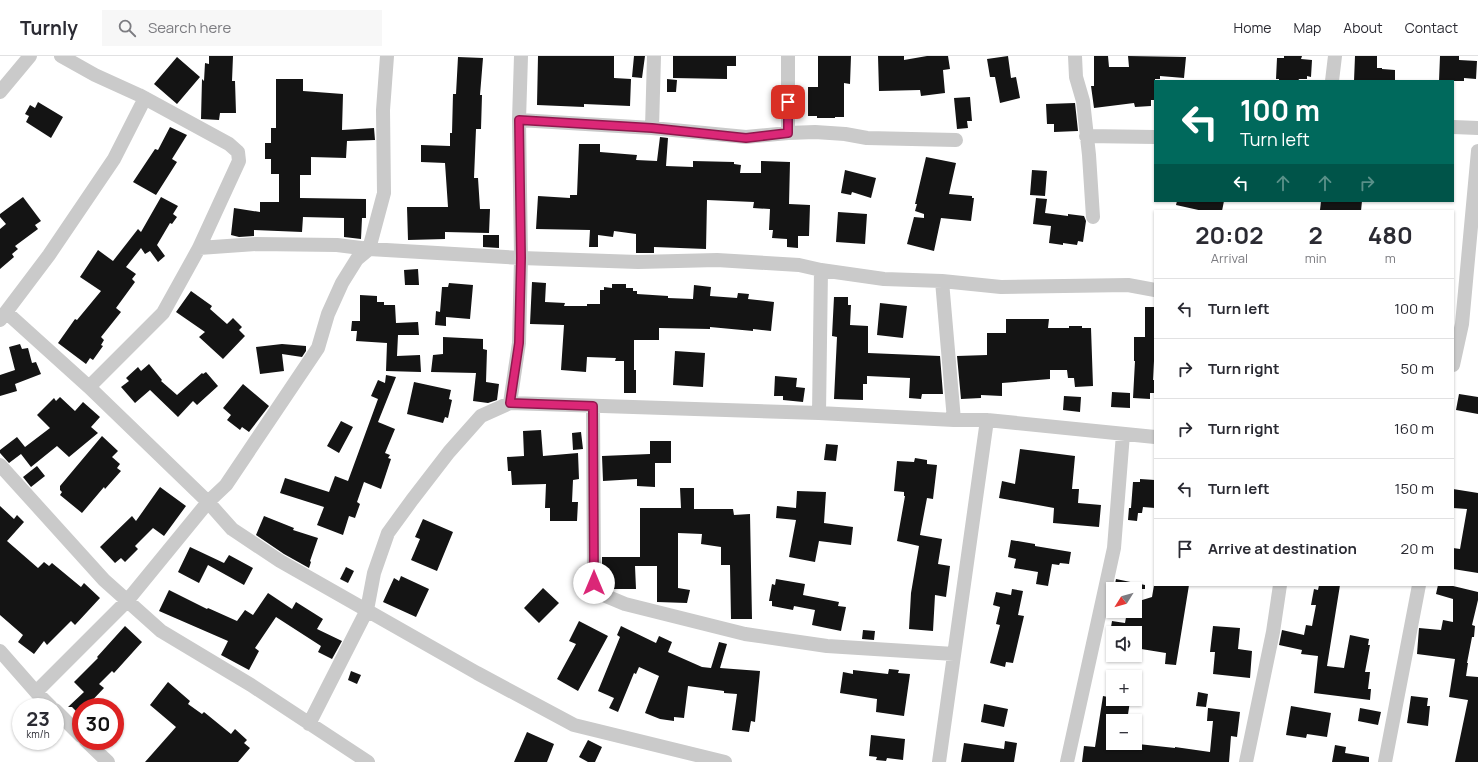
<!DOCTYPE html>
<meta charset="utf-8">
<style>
:root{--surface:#fff;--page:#f7f7f7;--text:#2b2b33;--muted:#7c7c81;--line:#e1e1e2}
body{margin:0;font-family:Manrope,sans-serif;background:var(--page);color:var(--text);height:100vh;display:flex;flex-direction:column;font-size:15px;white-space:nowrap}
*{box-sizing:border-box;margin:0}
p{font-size:13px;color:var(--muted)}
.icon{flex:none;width:22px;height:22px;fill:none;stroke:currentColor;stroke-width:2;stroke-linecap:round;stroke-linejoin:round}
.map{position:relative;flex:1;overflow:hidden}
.sheet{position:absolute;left:1154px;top:154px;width:300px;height:376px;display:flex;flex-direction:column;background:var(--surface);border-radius:0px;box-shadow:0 1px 3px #0004}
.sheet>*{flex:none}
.banner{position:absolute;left:1154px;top:24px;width:300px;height:122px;border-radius:0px;box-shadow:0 1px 3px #0004;background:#00695c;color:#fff;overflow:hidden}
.needle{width:26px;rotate:233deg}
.fabs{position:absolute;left:1106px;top:526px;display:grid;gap:8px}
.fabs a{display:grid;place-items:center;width:36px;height:36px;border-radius:0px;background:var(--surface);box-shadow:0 1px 3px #0004;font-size:20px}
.speed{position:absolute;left:12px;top:642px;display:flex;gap:8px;font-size:20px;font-weight:700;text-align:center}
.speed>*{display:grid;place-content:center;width:52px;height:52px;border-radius:50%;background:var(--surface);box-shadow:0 1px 3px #0004;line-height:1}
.speed small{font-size:10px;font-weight:400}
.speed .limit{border:6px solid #d22;background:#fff;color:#111}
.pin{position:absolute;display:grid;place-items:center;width:34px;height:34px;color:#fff;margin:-17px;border-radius:8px;box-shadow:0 2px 6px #0006}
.me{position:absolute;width:44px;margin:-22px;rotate:0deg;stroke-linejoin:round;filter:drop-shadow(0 0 3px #0008)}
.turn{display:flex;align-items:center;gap:14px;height:84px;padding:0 20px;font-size:18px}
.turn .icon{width:52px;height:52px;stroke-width:2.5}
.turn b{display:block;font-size:28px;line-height:34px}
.lanes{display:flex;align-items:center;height:38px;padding:0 20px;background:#0003;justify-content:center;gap:20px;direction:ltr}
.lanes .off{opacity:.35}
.eta{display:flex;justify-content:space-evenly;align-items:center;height:68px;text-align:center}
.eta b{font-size:24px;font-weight:700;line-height:28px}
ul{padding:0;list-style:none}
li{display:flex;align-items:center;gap:12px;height:60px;padding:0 20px;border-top:1px solid var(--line)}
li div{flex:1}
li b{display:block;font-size:15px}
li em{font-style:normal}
header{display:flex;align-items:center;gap:24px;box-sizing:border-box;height:56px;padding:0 20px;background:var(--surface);border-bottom:1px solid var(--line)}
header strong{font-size:19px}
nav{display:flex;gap:22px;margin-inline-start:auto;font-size:14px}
.search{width:280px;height:36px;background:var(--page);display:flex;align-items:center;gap:10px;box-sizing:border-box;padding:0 14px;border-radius:0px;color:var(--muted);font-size:15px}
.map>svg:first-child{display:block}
.building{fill:#141414}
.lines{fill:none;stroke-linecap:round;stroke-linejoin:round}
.minor{stroke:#cacaca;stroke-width:14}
.route-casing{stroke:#8e194d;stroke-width:10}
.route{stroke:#db2777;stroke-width:7}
</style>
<header>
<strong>Turnly</strong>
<div class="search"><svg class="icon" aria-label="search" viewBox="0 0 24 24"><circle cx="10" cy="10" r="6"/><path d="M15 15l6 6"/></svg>Search here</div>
<nav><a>Home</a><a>Map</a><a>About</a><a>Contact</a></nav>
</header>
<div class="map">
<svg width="1478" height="706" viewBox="0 0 1478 706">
<rect width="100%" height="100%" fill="#fff"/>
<path class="building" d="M209 0H233L232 25H235L236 57H220L219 64 201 63 202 23 204 25 205 7 209 8Z
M538 0H614V22L631 23 630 50 584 48V51L537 49Z
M634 0H645L642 22 632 21Z
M673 0H736V10H727V23L673 22Z
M818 0H851L850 28 844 27V61H835V62H817V60H808V31H818Z
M878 0H904V4L927 0H948L950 13 943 14 945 37 921 40 920 34 879 35Z
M1008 0 1011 22 1016 21 1020 42 1000 47 995 21H990L987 3Z
M1094 0H1108L1109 11H1129L1128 0 1186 1 1184 22 1160 20V23H1155V44H1151V50L1135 51 1134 47 1094 52 1091 30H1094Z
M1284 0H1302L1301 3 1312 4 1311 21 1307 20V23H1299L1298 25H1279V23H1276L1277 2H1284Z
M1355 0H1377V12H1382V13L1395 14V25H1354Z
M1440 0H1459V4L1477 5 1476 23 1464 22V25H1439Z
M177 1 200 21 177 48 154 28Z
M458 1 483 2 480 39H482L481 73H476L474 122H478L480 153H490L489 177 445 176V183L408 184 407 151H448L445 107 421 106V89L450 90V77H452L453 38H456Z
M276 23H303V35L343 38 342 74 374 72 375 84 347 85 346 102 311 101V119H300V142L366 143V162H362L361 183 344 181V162L303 161 302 176 254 174V180L239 181 231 179 234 152 260 156V146H279V118H271V103H265V87H271V72H276Z
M667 23 677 24 676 36H667Z
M970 41 972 65H967L968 72 957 73 954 42Z
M38 46 63 61 51 82 26 66 29 60 25 58 30 49 35 52Z
M1075 47 1078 75 1054 76V68H1047L1046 48Z
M170 71 187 79 172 103 177 106 156 139 133 126 155 93 158 94Z
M660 81 668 82 666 110 693 111V105L734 106V108L741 109 740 117H761V105L790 106 789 148 810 149 809 180H798V192L787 191V183L772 182 773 174H769L770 153 753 152 754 146 707 144 706 193 654 191V197H636V178L614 175 613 181 598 179V191H589L590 174 536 173 538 140 570 142V139H577L579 88H600V96L637 99 636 104 657 105Z
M926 101 956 107 949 138 972 140V142H974L971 165 941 162 934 195 907 188 914 161 924 162V158L915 155 917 148H915Z
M845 114 876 122 871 142 852 136 851 139 841 137Z
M1032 114 1047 115 1045 140 1030 139Z
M23 141 41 165 35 169 38 173 15 190 18 193 12 198 14 201 0 213V173L6 168 0 161V158Z
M161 141 178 150 173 158 177 161 172 168 170 167 157 189 165 200 158 206 150 195 145 198 141 192 126 211 136 218 132 223 135 226 116 252 121 256 101 281 104 284 101 289 103 290 93 304 90 302 86 308 58 287 75 263 77 264 101 235 80 221 98 194 113 205 138 173 141 176Z
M1036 142 1047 143 1045 157 1068 160V158L1084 160 1086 165 1083 186 1078 185 1077 189 1063 187V189L1049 187 1051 170 1033 168Z
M1177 145H1224L1222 155H1203L1176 149Z
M1321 145H1362L1361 155H1324L1325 154H1320Z
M838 156 867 158 865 188 836 186Z
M483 179H499V192L483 191Z
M418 213 419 229H405L404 214Z
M532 226 546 227 545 246 565 247 564 250H587V248H600V234H604V231L612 232V228H626V232H633V235H637V238L668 240V242L693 243 694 229 711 231 710 240 737 242 738 237 749 238 748 243 774 246 771 275 753 273V275L710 271V273L659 272V284H634V314H636V337H624V305H615L616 302 587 301 586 316 561 314 564 269 530 268Z
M449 227 473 229 470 263 446 261V270L435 269 436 255 440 256 442 231H448Z
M191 235 212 250 210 253 227 268 233 262 242 271 239 274 245 280 223 303 199 281 205 276 176 256Z
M360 239 377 240V246H384V249H395L396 267 418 266 419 279H398L397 300 420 299 421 316 386 315 387 287 356 285 357 275H351L352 265H360Z
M834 241H848V249H851L850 269 868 270V297L940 300 943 338H922L921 343 909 342 910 322 867 320V328H863V344L834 343 837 281 832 280Z
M880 247 907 250 903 282 877 279Z
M1145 251H1155V305H1154L1153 324H1155V337H1150V343L1133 342 1135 305H1134V281H1145Z
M1006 263H1049L1048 272H1069V270H1082V272H1091L1093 330 1075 331 1074 322H1068L1067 314H1050V323L1002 327V340L981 339V342L961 343 957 300 987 299V277H1006Z
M443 281 483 283V293L487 294 486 326 499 328 497 344 488 347 473 345 476 317 431 316 433 299 443 298Z
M20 288 22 293 28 292 32 307 36 306 41 318 15 328 17 335 0 340V319L15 314 9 291Z
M282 288 306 290V295L302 301 282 298 284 315 260 318 256 291Z
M675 295 705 297 703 331 673 329Z
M149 308 162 324 161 325 177 339 202 317 203 318 206 316 218 330 197 349 193 345 178 361 150 334 135 347 121 331 129 325 126 322 138 311 141 315Z
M386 319 396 321 378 366 395 373 385 397 390 399 388 402 391 403 381 433 364 426 357 446 360 448 355 462 349 460 343 479 317 469 324 451 280 437 285 422 329 436 335 420 348 425 378 343 371 340 378 324 385 327Z
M775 320 797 322 796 331 805 332 803 346 783 344V340H774Z
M414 326 451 334 449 343 452 344 448 362 445 361 443 367 407 358Z
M243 328 269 350 249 376 242 371 240 374 227 364 231 359 223 352Z
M1112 336 1130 337V352L1111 351Z
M1459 338 1478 341V358L1456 354Z
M1064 340 1081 341 1080 356 1063 354Z
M60 341 75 355 83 346 100 361 91 371 98 377 69 401 57 390 31 411 21 398 9 407 0 397V394L17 381 25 391 50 372 37 359 54 342 56 345Z
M341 365 353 371 339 397 327 390Z
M541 374 543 400 578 397 579 423 573 424 572 446H578L577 465H550V452H545L546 428 512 429 511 415H508L507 401 524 400 523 375Z
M581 376 583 393 573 394 572 377Z
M102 380 118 395 112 401 120 408 117 412 121 415 105 433 104 431 82 457 60 439 62 436 60 434V430Z
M650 385H671V407H655V431L637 430V423L603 425 602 400 650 398Z
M826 388 838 389 836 405 824 404Z
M1020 393 1075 400 1072 433H1079L1078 447 1101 449 1099 471 1053 467 1054 452 999 442 1002 425 1015 428Z
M915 402 927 404V408L937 409 933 443 927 442 920 479 942 483 938 508 950 510 946 541 935 539 933 575 909 573 911 537 919 490 897 485 905 440H904V436L894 435 897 405 914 406Z
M37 410 45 420 31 431 23 421Z
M1140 423 1155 424V452L1143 451 1142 457H1138L1137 465 1128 464 1129 452H1131L1133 426H1140Z
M160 431 186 450 164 480 153 472 135 490 138 493 125 506 121 502 115 507 100 491 132 460 136 465Z
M680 432H694V453H733L734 459 750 458 752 563H731L730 509H721V491L701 488 702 478 678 477V532L690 534 687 547 657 546V510H635L636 533H612L607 531 605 528V523H602V501H640V452H681Z
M1453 433 1478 437V517L1453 513V492L1460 493 1467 453 1453 452Z
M797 435 826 436 824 467 853 471 851 489 819 485 815 506 789 501 796 464 776 462 777 450 796 452Z
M0 450 14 463 17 459 24 466 7 485 38 512 44 506 49 510 52 507 81 531 84 527 100 542 75 569 71 565 47 589 44 585 34 598 18 586 23 579 0 559Z
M264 460 294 472 293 474 318 482 310 505 311 506 309 512 284 498 256 479Z
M423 463 453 476 437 515 411 504 420 483 415 481Z
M1011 484 1035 488V490L1071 496 1069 508 1060 507 1059 509 1052 508 1048 530 1036 528 1038 516 1014 512 1016 503 1008 501Z
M190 491 224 507 229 499 253 512 244 529 208 509 199 527 178 516Z
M346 511 354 515 348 527 340 523Z
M401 520 429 533 416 561 383 546 394 522 399 525Z
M776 523 805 528 803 539 839 546 838 550 846 551 841 575 812 569 815 554 794 550 793 554 772 550V545H769L772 528 775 529Z
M1116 523 1145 529V533H1114Z
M1154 529H1189L1176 609 1165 608 1166 597 1135 592V577H1110L1112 565 1125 567 1127 556 1135 557 1139 545 1152 541Z
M1319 529H1340L1327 610 1344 612 1350 579 1369 583 1368 589H1370L1365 616H1370L1368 633H1371L1370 644 1314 637 1318 600 1301 598 1302 594 1279 589 1282 574 1304 579 1306 569 1312 570 1316 549H1311L1314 533 1318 534Z
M1438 529H1449L1478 536V544L1472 569 1475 570 1474 581H1472L1467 607H1468L1466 620 1478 621V706H1455L1468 644 1449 641 1455 603 1417 598 1419 572 1441 574 1443 564 1453 566V543L1436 538Z
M543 532 559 547 539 567 524 552Z
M1012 533 1023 535 1018 559 1024 560 1013 607 1006 606 1005 611 990 607 1000 569 996 568 1000 551 993 549 996 536 1011 539Z
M169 534 207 553 208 552 237 565 245 554 253 559 268 537 292 553 296 546 323 563 317 573 342 585 332 603 318 596 321 590 276 561 255 592 259 595 249 614 221 599 228 585 159 555Z
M579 565 608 580 578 635 557 623 576 588 569 585Z
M125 570 142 586 114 617 112 615 99 628 104 632 86 651H81V660L72 651H68L84 636 74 626 98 602 97 601Z
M621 570 656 587 659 580 672 586 668 596 702 611 711 612 719 586 727 588 720 612 760 615 755 666 751 665 749 676 732 674 737 638 724 637V635L688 630 684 662 674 661V665L660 663 645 657 659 620 639 611 636 618 634 617 618 656 609 652 614 642 598 635 620 581 617 579Z
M1213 570 1240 572 1238 593 1252 595 1250 622 1213 618 1215 596H1210Z
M863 574 875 575 874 584 862 583Z
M889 613 899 614 898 617 910 618 904 660 876 656 877 643 840 637 843 616 853 618V614L888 618Z
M351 615 361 619 357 628 348 624Z
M168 626 190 645 188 648 202 658 204 656 231 678 235 673 247 684 244 687 250 692 238 706H145L176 671 150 649Z
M1198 636 1208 638 1206 651 1196 650Z
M1103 640 1113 642V643L1130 645 1127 665H1113V687H1129L1175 692V691L1210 696 1213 665H1207L1208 652 1240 656 1237 681 1231 680 1229 706H1082L1084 690 1095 691Z
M1411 640 1428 642 1427 650H1430L1428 670 1407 667Z
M984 648 1008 653 1004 671 981 666Z
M1291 650 1331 657 1327 681 1307 678 1306 682 1286 679Z
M1360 652 1381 656 1378 669 1358 665Z
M527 676 554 688 547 706H514Z
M871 679 905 683 903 704 887 702 886 705 876 704 877 701 869 700Z
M588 684 602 691 595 706H588L579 701Z
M1005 685 1017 687 1014 706H961L964 687 1004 693Z
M1335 689 1346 691 1345 697 1369 701V706H1332Z"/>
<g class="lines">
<path class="minor" d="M61 0 95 19 139 39 229 88 238 96 239 105 199 192 163 257 89 331
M1075 0 1076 21 1083 45 1089 99 1093 161
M1332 25 1335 0
M0 36 30 0
M519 64 652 72 746 81 788 77 815 76 845 78 867 82 956 84
M1453 71 1478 72
M652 72 654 0
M788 77V0
M1086 80 1155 81
M199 192 256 188 337 189 369 193 521 202 638 206 717 204 799 209 821 214 884 223 942 225 1001 231 1128 229 1155 234
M942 225 954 364H987L1155 381
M6 256 89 331 208 446 232 473 280 505 477 617 574 669 725 706
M0 264 49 199 114 103 145 42
M1453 309 1462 268 1478 95
M510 347 519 287 521 202 519 64 521 0
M593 350 594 527 601 538 625 548 745 578 827 590 954 598
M819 357 821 214
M0 409 104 524 161 575 251 629 368 706
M0 595 36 636 51 651
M36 636 127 545 208 446 226 429 318 292 328 258 342 227 357 203 369 193 384 137 383 54 387 0
M55 654 81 680
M309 668 367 554 374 517 388 477 412 444 449 396 481 360 510 347 819 357 954 364
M86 685 108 706
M939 706 987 364
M1067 706 1114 492 1123 378
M1246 706 1273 576 1280 529
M1385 706 1419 529"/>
</g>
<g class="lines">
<defs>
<path id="route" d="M594 527 593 350 510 347 519 287 521 202 519 64 652 72 746 82 788 77V46"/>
</defs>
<use href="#route" class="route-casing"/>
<use href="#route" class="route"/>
</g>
</svg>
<div class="fabs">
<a><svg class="needle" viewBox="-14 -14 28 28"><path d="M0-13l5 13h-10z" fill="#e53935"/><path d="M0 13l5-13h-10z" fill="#7c7c81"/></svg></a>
<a><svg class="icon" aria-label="sound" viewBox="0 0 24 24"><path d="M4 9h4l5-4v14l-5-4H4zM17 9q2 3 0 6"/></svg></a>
<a>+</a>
<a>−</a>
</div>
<div class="speed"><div>23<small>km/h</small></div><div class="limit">30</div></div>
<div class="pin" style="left:788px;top:46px;background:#d93025"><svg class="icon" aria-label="arrive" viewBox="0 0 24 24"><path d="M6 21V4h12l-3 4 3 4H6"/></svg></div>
<svg class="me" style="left:594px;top:527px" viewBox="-20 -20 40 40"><circle r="19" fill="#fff"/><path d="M0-13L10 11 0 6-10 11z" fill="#db2777"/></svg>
<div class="banner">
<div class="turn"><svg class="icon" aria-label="left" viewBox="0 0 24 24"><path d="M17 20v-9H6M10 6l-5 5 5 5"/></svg><div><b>100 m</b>Turn left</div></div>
<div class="lanes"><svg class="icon" aria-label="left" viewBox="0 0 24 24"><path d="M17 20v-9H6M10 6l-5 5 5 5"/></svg><svg class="icon off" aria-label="ahead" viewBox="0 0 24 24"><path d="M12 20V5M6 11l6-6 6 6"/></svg><svg class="icon off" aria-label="ahead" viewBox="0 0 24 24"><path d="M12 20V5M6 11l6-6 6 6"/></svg><svg class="icon off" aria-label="right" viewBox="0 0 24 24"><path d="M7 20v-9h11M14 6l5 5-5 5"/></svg></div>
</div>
<section class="sheet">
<div class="eta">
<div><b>20:02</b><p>Arrival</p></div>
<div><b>2</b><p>min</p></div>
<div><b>480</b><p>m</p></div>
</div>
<ul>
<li><svg class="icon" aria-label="left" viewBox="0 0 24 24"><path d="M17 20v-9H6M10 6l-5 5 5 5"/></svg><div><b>Turn left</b></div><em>100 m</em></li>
<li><svg class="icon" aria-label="right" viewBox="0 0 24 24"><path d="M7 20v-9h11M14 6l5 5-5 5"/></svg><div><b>Turn right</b></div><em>50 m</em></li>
<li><svg class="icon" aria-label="right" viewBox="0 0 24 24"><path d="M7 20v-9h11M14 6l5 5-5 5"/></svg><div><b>Turn right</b></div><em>160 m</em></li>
<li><svg class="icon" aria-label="left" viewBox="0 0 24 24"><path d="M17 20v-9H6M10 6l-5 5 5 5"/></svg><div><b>Turn left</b></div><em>150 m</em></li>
<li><svg class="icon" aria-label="arrive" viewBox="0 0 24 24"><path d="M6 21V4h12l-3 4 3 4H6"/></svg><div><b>Arrive at destination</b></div><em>20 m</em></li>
</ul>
</section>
</div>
